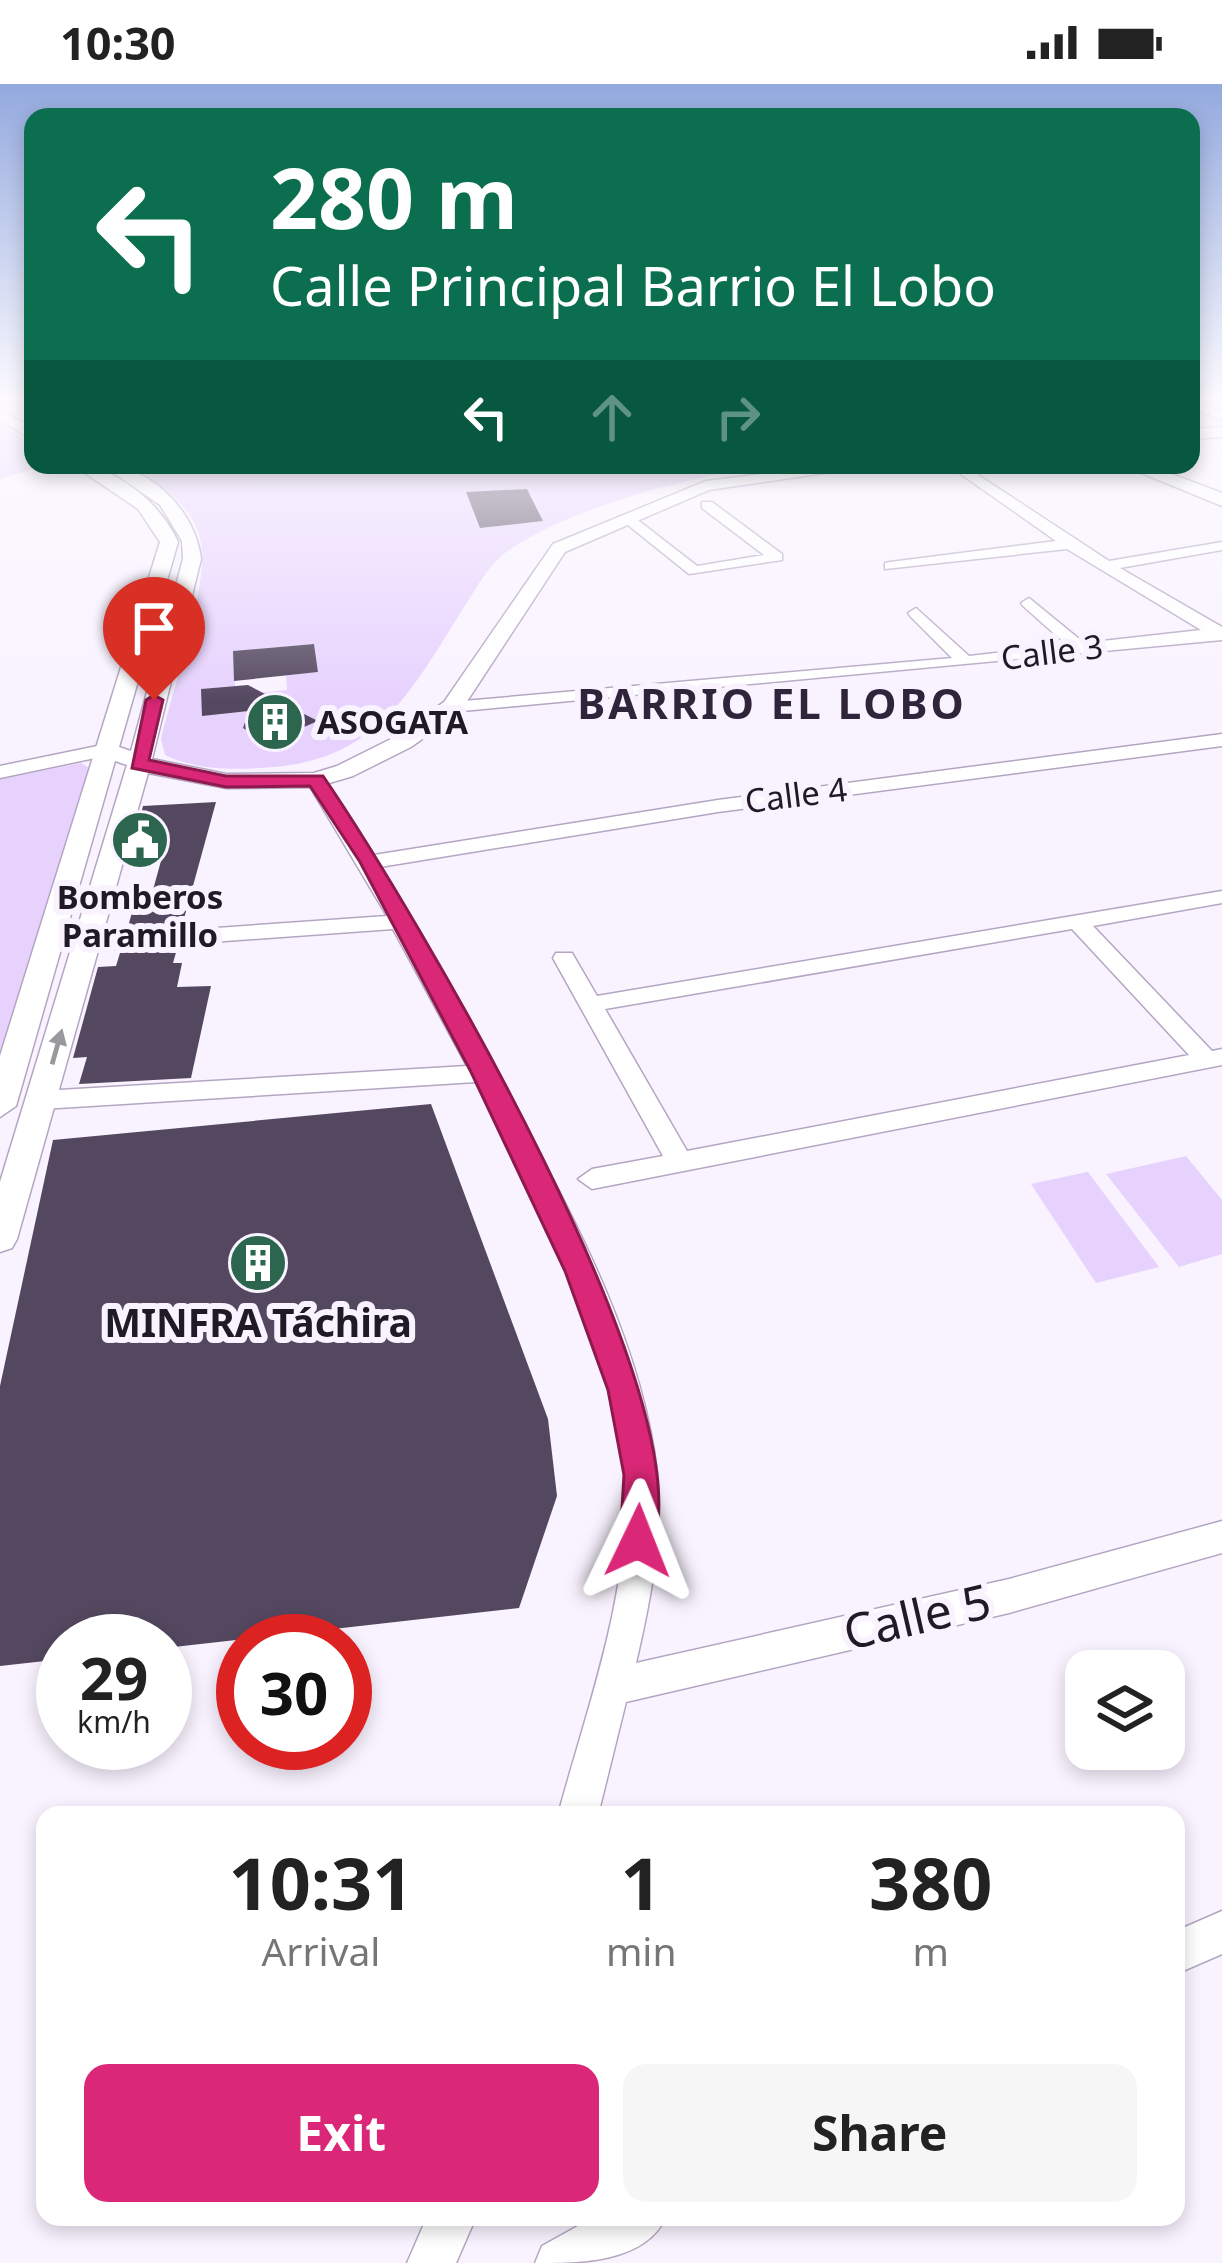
<!DOCTYPE html>
<meta charset="utf-8">
<style>
:root{--surface:#fff;--page:#f6f6f6;--text:#222;--muted:#767676;--accent:#db2777}
body{margin:0;font-family:"Noto Sans",sans-serif;background:var(--page);color:var(--text);height:100vh;display:flex;flex-direction:column;font-size:45px;white-space:nowrap}
*{box-sizing:border-box;margin:0}
p{font-size:39px;color:var(--muted)}
.icon{flex:none;width:66px;height:66px;fill:none;stroke:currentColor;stroke-width:2;stroke-linecap:round;stroke-linejoin:round}
.map{position:relative;flex:1;overflow:hidden}
.sheet{position:absolute;left:36px;top:1722px;width:1149px;height:420px;display:flex;flex-direction:column;background:var(--surface);border-radius:24px;box-shadow:0 6px 18px #0003}
.sheet>*{flex:none}
.top-card{position:absolute;left:24px;top:24px;width:1176px;height:366px;border-radius:24px;box-shadow:0 6px 18px #0003;background:#0b6e4f;color:#fff;overflow:hidden}
.controls{position:absolute;left:1065px;top:1566px;display:grid;gap:24px}
.controls a{display:grid;place-items:center;width:120px;height:120px;border-radius:24px;background:var(--surface);box-shadow:0 6px 18px #0003;font-size:60px}
.speed{position:absolute;left:36px;top:1530px;display:flex;gap:24px;font-size:60px;font-weight:700;text-align:center}
.speed>*{display:grid;place-content:center;width:156px;height:156px;border-radius:50%;background:var(--surface);box-shadow:0 6px 18px #0003;line-height:1}
.speed small{font-size:30px;font-weight:400}
.speed .limit{border:18px solid #d22;background:#fff;color:#111}
.pin{position:absolute;display:grid;place-items:center;width:102px;height:102px;color:#fff;margin:-123px -51px;border-radius:50% 50% 50% 0;rotate:-45deg;box-shadow:0 0 12px #0007}
.pin .icon{rotate:45deg}
.me{position:absolute;width:132px;margin:-66px;rotate:2deg;stroke-linejoin:round;filter:drop-shadow(0 0 9px #0008)}
.turn{display:flex;align-items:center;gap:42px;height:252px;padding:0 48px;font-size:54px}
.turn .icon{width:156px;height:156px;stroke-width:2.5}
.turn b{display:block;font-size:84px;line-height:102px}
.lanes{display:flex;align-items:center;height:114px;padding:0 48px;background:#0003;justify-content:center;gap:60px;direction:ltr}
.lanes .off{opacity:.35}
.eta{display:flex;justify-content:space-evenly;align-items:center;height:204px;text-align:center}
.eta b{font-size:72px;font-weight:700;line-height:84px}
.cta{display:flex;gap:24px;margin-top:auto;padding:24px 48px}
.cta a{flex:1;height:138px;border-radius:24px;background:var(--accent);color:#fff;font-size:48px;font-weight:700;line-height:138px;text-align:center}
.cta a+a{background:var(--page);color:var(--text)}
.status{display:flex;justify-content:space-between;align-items:center;height:84px;padding:0 60px;background:var(--surface);direction:ltr}
.status svg{height:33px;fill:currentColor}
.map>svg:first-child{display:block}
.green{fill:#e7d2fe;fill-rule:evenodd}
.building{fill:#544860}
.lines{fill:none;stroke-linecap:round;stroke-linejoin:round}
.minor-casing{stroke:#b4a6c2;stroke-width:3}
.tertiary-casing{stroke:#b4a6c2;stroke-width:3}
.secondary-casing{stroke:#b4a6c2;stroke-width:3}
.minor{fill:#fff;fill-rule:evenodd}
.tertiary{fill:#fff;fill-rule:evenodd}
.secondary{fill:#fff;fill-rule:evenodd}
.oneway{fill:#9a989d}
.route{fill:#db2777;stroke:#8e194d;stroke-width:3}
.labels{text-anchor:middle;stroke-width:12;stroke-linejoin:round;paint-order:stroke}
.far-street-label{font-size:33px;fill:#1f1a25;stroke:#f9f3ff}
.far-poi-label{font-size:33px;font-weight:bold;fill:#1f1a25;stroke:#f9f3ff;text-anchor:start}
.poi-label{font-size:39px;font-weight:bold;fill:#1f1a25;stroke:#f9f3ff}
.far-district-label{font-size:42px;font-weight:bold;letter-spacing:3px;fill:#2f243a;stroke:#f9f3ff}
.near-street-label{font-size:48px;fill:#1f1a25;stroke:#f9f3ff}
</style>
<div class="status"><b>10:30</b><svg viewBox="0 0 49 12"><path d="M0 12V9h3v3zM5 12V6h3v6zM10 12V3h3v9zM15 12V0h3v12zM26 1h20v11H26zM47 4h2v5h-2z"/></svg></div>
<div class="map">
<svg width="1222" height="2179" viewBox="0 0 1222 2179">
<rect width="100%" height="100%" fill="#f9f3ff"/>
<path class="green" d="M0 340 33 360V381H45L0 395Z
M177 381H773C698 390 575 422 512 464 491 477 479 500 466 520 414 602 380 675 273 683 237 686 198 687 165 671L161 655C172 609 209 501 201 459 195 426 167 405 141 388ZM527 405 543 437 481 444 466 409ZM314 560 318 588 286 591 287 606 249 610 250 627 202 631V605L235 602 234 567ZM291 623 307 632 303 643C281 653 265 656 243 644L247 633 267 624Z
M81 679 91 685 0 981V695Z
M1186 1072 1222 1116V1170L1179 1183 1106 1090Z
M1087 1088H1088L1159 1183 1096 1199 1031 1100Z"/>
<path class="building" d="M527 405 543 437 480 444 466 408Z
M314 560 318 588 234 597 233 567Z
M248 601 290 623 318 637 283 652 258 653 243 644 249 627 202 632 201 605Z
M216 718 182 842 127 846 133 825 148 824 164 766 131 767 143 722Z
M177 865 173 879H182L177 903 211 902 191 994 79 1000 87 973 73 974 98 883 116 882 120 869Z
M431 1020 548 1335 557 1412 519 1524 165 1564V1557H63V1575L0 1582V1302L53 1056Z"/>
<g class="lines">
<defs>
<path id="minor" d="M1191 315 1222 328V336L1191 323Z
M948 381H963L1109 477 1222 458V466L1120 484 1222 543V556L452 628 443 623 452 618 952 574 910 532 908 529 916 524 969 572 1067 561 1023 522 1021 519 1029 514 1084 559 1201 546 1067 465 885 485V479L890 478 1056 457Z
M702 418H712L782 470V476L689 490 618 433 630 430 697 482 764 471 702 424Z
M1222 650V662L718 728 380 783C428 865 474 948 519 1031 578 1142 642 1261 657 1388 664 1451 650 1518 636 1579L1009 1495 1222 1437V1469L1009 1529 626 1618 598 1731H558C587 1623 633 1504 624 1390 613 1253 540 1118 476 998L42 1025 29 1016 42 1007 467 982 393 845 87 867 76 860 87 853 387 832 306 696 316 690 323 692 374 771 718 716Z
M107 660 114 662V670L0 694V682Z
M1222 807V819L1093 842 1212 967 1222 965V981L592 1105 578 1095 592 1085 663 1072 553 874 556 869H572L597 912ZM1072 845 1189 971 687 1067 605 925Z
M1222 1827V1870L1176 1890V1847Z
M427 2133H476L456 2179H407Z
M594 2133H666C645 2179 580 2179 535 2179L542 2162Z"/>
<path id="tertiary" d="M0 326 33 344V356L0 336Z
M1222 343V353L1191 355V345Z
M73 381C116 381 161 420 178 458L119 663 131 667 183 475 182 457 160 421 102 381C151 381 196 428 201 475L152 675 226 690 314 689 337 682 395 653 444 618 553 460 706 397 833 381H879L709 406 565 468 460 628 411 663 353 692 316 703 226 704 148 689 17 1155 12 1164 0 1168V1098L127 681 115 677 16 1022 0 1033V972L160 458 138 425Z"/>
<path id="secondary" d="M1122 381H1148L1222 409V422Z"/>
</defs>
<use href="#minor" class="minor-casing"/>
<use href="#tertiary" class="tertiary-casing"/>
<use href="#secondary" class="secondary-casing"/>
<use href="#minor" class="minor"/>
<use href="#tertiary" class="tertiary"/>
<use href="#secondary" class="secondary"/>
</g>
<defs><path id="oneway-solid" d="M-6-.8H1V-3.2L6.5 0L1 3.2V.8H-6Z" transform="scale(3)"/></defs>
<use class="oneway" href="#oneway-solid" transform="translate(57 963) rotate(-74)"/>
<linearGradient id="sky" x2="0" y2="1"><stop stop-color="#93a9de"/><stop offset="0.51" stop-color="#fcfaff"/><stop offset="1" stop-color="#fcfaff" stop-opacity="0"/></linearGradient>
<rect width="1222" height="617" fill="url(#sky)"/>
<path class="route" d="M154 611 163 616 149 676 226 692H323C410 819 714 1328 650 1468L638 1473 626 1468 620 1457 624 1391 608 1306 565 1187 471 988 360 778 310 702 226 703 132 684 146 616Z"/>
<defs>
<symbol id="building-disc" viewBox="-11 -11 22 22"><circle r="9.5" fill="#2c664f" stroke="#f9f3ff"/><path d="M-4-6H4V6H1V3H-1V6H-4ZM-2.5-4.3h1.7v1.8h-1.7ZM.8-4.3h1.7v1.8H.8ZM-2.5-1h1.7V.8h-1.7ZM.8-1h1.7V.8H.8Z" fill="#fff"/></symbol>
<symbol id="civic-disc" viewBox="-11 -11 22 22"><circle r="9.5" fill="#2c664f" stroke="#f9f3ff"/><path d="M-.6-6.5H3V-4.5H.6V-3L4-1V1h2V6H-6V1h2V-1L-.6-3ZM-1.2 2.5V6h2.4V2.5Z" fill="#fff"/></symbol>
</defs>
<g fill-rule="evenodd">
<use href="#building-disc" x="242" y="605" width="66" height="66"/>
<use href="#civic-disc" x="107" y="723" width="66" height="66"/>
<use href="#building-disc" x="225" y="1146" width="66" height="66"/>
</g>
<g class="labels">
<g class="far-street-label">
<text transform="translate(1052 568) rotate(-7)" y="12">Calle 3</text>
<text transform="translate(796 711) rotate(-7)" y="12">Calle 4</text>
</g>
<g class="far-poi-label">
<text x="317" y="650">ASOGATA</text>
<text x="140" y="825" text-anchor="middle">Bomberos<tspan x="140" dy="38">Paramillo</tspan></text>
</g>
<g class="poi-label">
<text x="258" y="1253">MINFRA Táchira</text>
</g>
<g class="far-district-label">
<text x="772" y="635">BARRIO EL LOBO</text>
</g>
<g class="near-street-label">
<text transform="translate(917 1533) rotate(-13)" y="17">Calle 5</text>
</g>
</g>
</svg>
<div class="controls">
<a><svg class="icon" aria-label="layers" viewBox="0 0 24 24"><path d="M12 4l9 5-9 5-9-5zM3 14l9 5 9-5"/></svg></a>
</div>
<div class="speed"><div>29<small>km/h</small></div><div class="limit">30</div></div>
<div class="pin" style="left:154px;top:616px;background:#d93025"><svg class="icon" aria-label="arrive" viewBox="0 0 24 24"><path d="M6 21V4h12l-3 4 3 4H6"/></svg></div>
<svg class="me" style="left:638px;top:1457px" viewBox="-20 -20 40 40"><path d="M0-17L14 15 0 8-14 15z" fill="#db2777" stroke="#fff" stroke-width="4"/></svg>
<div class="top-card">
<div class="turn"><svg class="icon" aria-label="left" viewBox="0 0 24 24"><path d="M17 20v-9H6M10 6l-5 5 5 5"/></svg><div><b>280 m</b>Calle Principal Barrio El Lobo</div></div>
<div class="lanes"><svg class="icon" aria-label="left" viewBox="0 0 24 24"><path d="M17 20v-9H6M10 6l-5 5 5 5"/></svg><svg class="icon off" aria-label="ahead" viewBox="0 0 24 24"><path d="M12 20V5M6 11l6-6 6 6"/></svg><svg class="icon off" aria-label="right" viewBox="0 0 24 24"><path d="M7 20v-9h11M14 6l5 5-5 5"/></svg></div>
</div>
<section class="sheet">
<div class="eta">
<div><b>10:31</b><p>Arrival</p></div>
<div><b>1</b><p>min</p></div>
<div><b>380</b><p>m</p></div>
</div>
<div class="cta"><a>Exit</a><a>Share</a></div>
</section>
</div>
